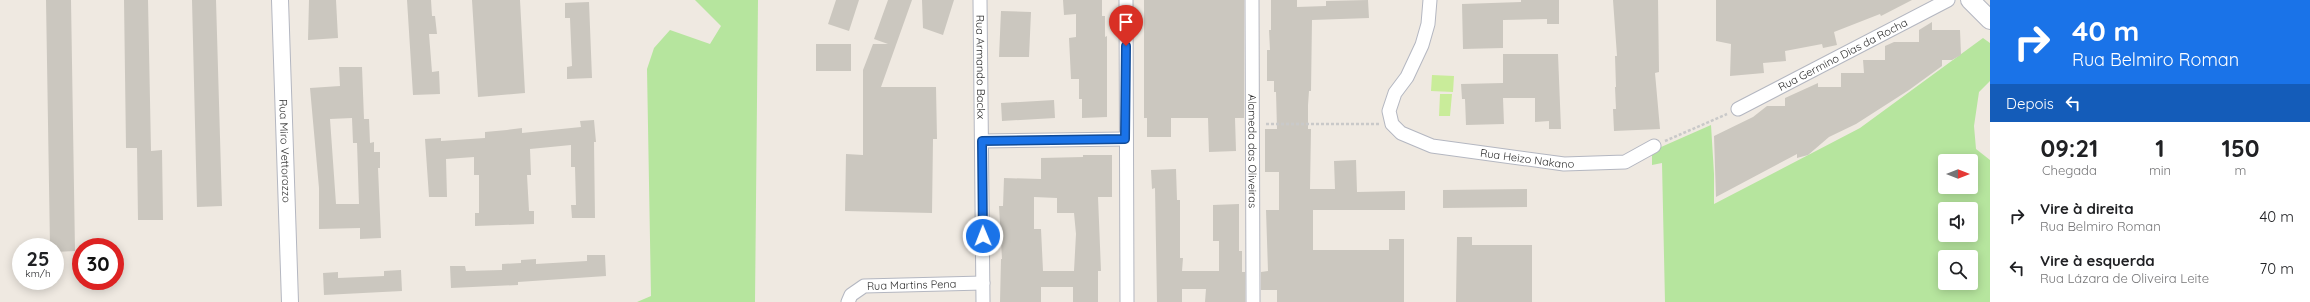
<!DOCTYPE html>
<html lang="pt">
<meta charset="utf-8">
<style>
:root{--surface:#fff;--page:#f2f2f2;--text:#202124;--muted:#757577}
body{margin:0;font-family:Quicksand,sans-serif;background:var(--page);color:var(--text);height:100vh;display:flex;flex-direction:column;font-size:15px;white-space:nowrap}
*{box-sizing:border-box;margin:0}
p{font-size:13px;color:var(--muted)}
.icon{flex:none;width:22px;height:22px;fill:none;stroke:currentColor;stroke-width:2;stroke-linecap:round;stroke-linejoin:round}
.map{position:relative;flex:1;overflow:hidden}
.details{display:flex;flex-direction:column;background:var(--surface);width:320px}
.details>*{flex:none}
.hud{background:#1a73e8;color:#fff;overflow:hidden}
.needle{width:26px;rotate:90deg}
.fabs{position:absolute;left:1938px;top:154px;display:grid;gap:8px}
.fabs a{display:grid;place-items:center;width:40px;height:40px;border-radius:4px;background:var(--surface);box-shadow:0 2px 10px #0003;font-size:20px}
.speed{position:absolute;left:12px;top:238px;display:flex;gap:8px;font-size:20px;font-weight:700;text-align:center}
.speed>*{display:grid;place-content:center;width:52px;height:52px;border-radius:50%;background:var(--surface);box-shadow:0 2px 10px #0003;line-height:1}
.speed small{font-size:10px;font-weight:400}
.speed .limit{border:6px solid #d22;background:#fff;color:#111}
.pin{position:absolute;display:grid;place-items:center;width:34px;height:34px;color:#fff;margin:-41px -17px;border-radius:50% 50% 50% 0;rotate:-45deg;box-shadow:0 0 4px #0007}
.pin .icon{rotate:45deg}
.me{position:absolute;width:44px;margin:-22px;rotate:359deg;stroke-linejoin:round;filter:drop-shadow(0 0 3px #0008)}
.turn{display:flex;align-items:center;gap:14px;height:84px;padding:0 16px;font-size:18px}
.turn .icon{width:52px;height:52px;stroke-width:2.5}
.turn b{display:block;font-size:28px;line-height:34px}
.then{display:flex;align-items:center;height:38px;padding:0 16px;background:#0003;gap:8px;font-size:15px}
.eta{display:flex;justify-content:space-evenly;align-items:center;height:68px;text-align:center}
.eta b{font-size:24px;font-weight:800;line-height:28px}
ul{padding:0;list-style:none}
li{display:flex;align-items:center;gap:12px;height:52px;padding:0 16px}
li div{flex:1}
li b{display:block;font-size:15px}
li em{font-style:normal}
main{display:flex;flex:1;min-height:0}
.map>svg:first-child{display:block}
.green{fill:#b6e59e;fill-rule:evenodd}
.pitch{fill:#c9ec9a}
.building{fill:#cbc7bf;fill-rule:evenodd}
.lines{fill:none;stroke-linecap:round;stroke-linejoin:round}
.minor-casing{stroke:#b4b7c1;stroke-width:15}
.tertiary-casing{stroke:#b4b7c1;stroke-width:18}
.secondary-casing{stroke:#b4b7c1;stroke-width:20}
.path{stroke:#c9c9c9;stroke-width:2.5;stroke-dasharray:3 2;stroke-linecap:butt}
.minor{stroke:#fff;stroke-width:13}
.tertiary{stroke:#fff;stroke-width:16}
.secondary{stroke:#fff;stroke-width:18}
.route-casing{stroke:#114b97;stroke-width:10}
.route{stroke:#1a73e8;stroke-width:7}
.labels{text-anchor:middle;stroke-width:4;stroke-linejoin:round;paint-order:stroke}
.street-label{font-size:11px;fill:#2e2e2e;stroke:#fff}
</style>
<main>
<div class="map">
<svg width="1990" height="302" viewBox="0 0 1990 302">
<rect width="100%" height="100%" fill="#efe9e1"/>
<path class="green" d="M695 0H758L755 302H637L651 296 647 69 654 48 670 30 710 44 721 26Z
M1983 38 1990 43V81L1979 92 1974 126 1976 149 1990 160V302H1665L1662 163 1652 165V151L1711 125 1714 174V204L1860 128ZM1945 161H1971V187H1945ZM1945 209H1971V235H1945ZM1945 257H1971V283H1945Z"/>
<path class="pitch" d="M1432 75 1454 76 1453 92 1431 91Z
M1440 94H1452L1450 116H1439Z"/>
<path class="building" d="M46 0H71L75 251 55 252V247H50Z
M124 0H148L151 151 162 150 163 220H138L137 148H126Z
M192 0H216L222 206 197 207Z
M309 0H336L338 38 308 40Z
M407 0H431L432 16H435L437 34H429L432 72 439 71 440 94 413 95Z
M472 0H520L525 93 478 97Z
M836 0H859L849 31 828 24Z
M888 0H912L881 87H936L937 139H933L932 213 845 211 846 154 863 155V70L873 44H888L874 39Z
M922 0H954L943 35 923 28Z
M1063 0H1102V16H1105V37L1107 36V117L1082 118V99H1079V79H1071L1069 38 1076 37V14L1064 15Z
M1144 0H1244V118H1235L1236 151 1209 152 1208 118H1171V137H1147V118H1144Z
M1271 0H1297V7L1326 6V1L1368 0 1369 18 1312 20 1311 91H1309L1308 105V129H1311L1310 189H1335L1334 161 1356 160 1357 192 1405 191V210H1313V250H1389V239H1404V302H1277V290H1261V272L1268 271 1266 210H1279V172H1265V129H1277L1276 92H1274V81H1267V50H1270L1269 30H1271Z
M1521 0H1559V24H1547V19L1503 20V48L1463 49 1462 4 1521 2Z
M1613 0H1658L1659 72 1655 73 1660 129 1614 131 1613 109H1616L1615 87H1616L1615 56H1617Z
M1716 0H1912L1881 16 1880 14 1834 32 1837 45 1823 48 1822 44 1785 51 1786 61 1763 63 1764 73 1730 76 1731 44 1716 41Z
M589 2 592 78 567 79V67L572 66 570 18H565V3Z
M1001 11 1031 12 1029 57H999Z
M1932 22V30H1960L1961 55 1952 60H1942V66L1909 90 1856 124 1829 137 1808 155 1797 158V154L1716 197 1714 136 1753 117 1767 106H1785V98L1818 83V87H1841V73H1864L1863 60H1885V46L1894 42H1919V30Z
M816 44H851V71H816Z
M1503 54H1558L1561 129H1549V121L1535 122V98H1503L1504 124 1466 125 1465 99H1462L1461 84 1503 83Z
M339 67H362L364 119H369L370 143 374 142V152H380V168H378L381 238 360 239V228L319 229V188L310 88 340 86ZM352 118 353 143H357L359 204H336L330 119Z
M1054 100 1055 118 1002 121 1001 103Z
M594 120 596 142H594L595 218H572L571 205H576L575 167H571V145L530 149 531 175H527L529 211H534V224L475 226V213H479V175H474V157L446 159 447 197H429L425 139 441 138V141L485 138V132L507 130 522 128V133L581 127 580 121Z
M1083 155H1112V197H1098L1101 271H1098V302H1073V287H1041V302H1000L1001 259H1002L999 206H1003L1004 178 1041 179V158L1083 157ZM1034 197 1057 198V213H1074L1076 234 1074 271H1043L1041 229H1034Z
M1176 169 1177 200H1180V258H1183L1182 271H1219V241H1213V205L1239 204V251H1242V272H1245V302H1205L1206 289H1182V302H1157L1155 188 1152 189 1151 170Z
M1527 189V207L1443 208V190Z
M1457 237H1472V245H1532V302H1456Z
M587 255H605L606 276 518 282V285L451 288 450 266H465L466 271 502 270V264L521 263V260L536 259V264L587 261Z
M401 270 402 291 324 295 323 273 338 272V278L384 276V271Z"/>
<g class="lines">
<defs>
<g id="minor">
<path id="s1" d="M980 0 983 302"/>
<path d="M1126 0 1127 302"/>
<path id="s2" d="M1252 0 1253 302"/>
<path id="s3" d="M1430 0 1428 24 1422 45 1407 77 1395 93 1389 111 1392 124 1401 133 1432 146 1564 164 1625 162 1654 146"/>
<path id="s4" d="M1738 109 1948 0"/>
<path d="M982 141 1125 139"/>
<path id="s5" d="M848 302 851 295 864 286 983 283"/>
</g>
<g id="tertiary">
<path id="s6" d="M280 0 290 302"/>
</g>
<path id="secondary" d="M1970 0 1990 20"/>
</defs>
<use href="#minor" class="minor-casing"/>
<use href="#tertiary" class="tertiary-casing"/>
<use href="#secondary" class="secondary-casing"/>
<path class="path" d="M1266 124H1379
M1665 141 1727 114"/>
<use href="#minor" class="minor"/>
<use href="#tertiary" class="tertiary"/>
<use href="#secondary" class="secondary"/>
</g>
<g class="lines">
<defs>
<path id="route" d="M983 236 982 141 1125 139 1126 46"/>
</defs>
<use href="#route" class="route-casing"/>
<use href="#route" class="route"/>
</g>
<g class="labels">
<g class="street-label">
<text dy="4" stroke="none"><textPath href="#s4" startOffset="118">Rua Germino Dias da Rocha</textPath></text>
<text dy="4" stroke="none"><textPath href="#s1" startOffset="67">Rua Armando Backx</textPath></text>
<text dy="4" stroke="none"><textPath href="#s6" startOffset="151">Rua Miro Vettorazzo</textPath></text>
<text dy="4" stroke="none"><textPath href="#s2" startOffset="151">Alameda das Oliveiras</textPath></text>
<text dy="4" stroke="none"><textPath href="#s3" startOffset="276">Rua Heizo Nakano</textPath></text>
<text dy="4" stroke="none"><textPath href="#s5" startOffset="71">Rua Martins Pena</textPath></text>
</g>
</g>
</svg>
<div class="fabs">
<a><svg class="needle" viewBox="-14 -14 28 28"><path d="M0-13l5 13h-10z" fill="#e53935"/><path d="M0 13l5-13h-10z" fill="#757577"/></svg></a>
<a><svg class="icon" aria-label="sound" viewBox="0 0 24 24"><path d="M4 9h4l5-4v14l-5-4H4zM17 9q2 3 0 6"/></svg></a>
<a><svg class="icon" aria-label="search" viewBox="0 0 24 24"><circle cx="10" cy="10" r="6"/><path d="M15 15l6 6"/></svg></a>
</div>
<div class="speed"><div>25<small>km/h</small></div><div class="limit">30</div></div>
<div class="pin" style="left:1126px;top:46px;background:#d93025"><svg class="icon" aria-label="arrive" viewBox="0 0 24 24"><path d="M6 21V4h12l-3 4 3 4H6"/></svg></div>
<svg class="me" style="left:983px;top:236px" viewBox="-20 -20 40 40"><circle r="17" fill="#1a73e8" stroke="#fff" stroke-width="3"/><path d="M0-11L8 9 0 5-8 9z" fill="#fff"/></svg>
</div>
<section class="details">
<div class="hud">
<div class="turn"><svg class="icon" aria-label="right" viewBox="0 0 24 24"><path d="M7 20v-9h11M14 6l5 5-5 5"/></svg><div><b>40 m</b>Rua Belmiro Roman</div></div>
<div class="then">Depois<svg class="icon" aria-label="left" viewBox="0 0 24 24"><path d="M17 20v-9H6M10 6l-5 5 5 5"/></svg></div>
</div>
<div class="eta">
<div><b>09:21</b><p>Chegada</p></div>
<div><b>1</b><p>min</p></div>
<div><b>150</b><p>m</p></div>
</div>
<ul>
<li><svg class="icon" aria-label="right" viewBox="0 0 24 24"><path d="M7 20v-9h11M14 6l5 5-5 5"/></svg><div><b>Vire à direita</b><p>Rua Belmiro Roman</p></div><em>40 m</em></li>
<li><svg class="icon" aria-label="left" viewBox="0 0 24 24"><path d="M17 20v-9H6M10 6l-5 5 5 5"/></svg><div><b>Vire à esquerda</b><p>Rua Lázara de Oliveira Leite</p></div><em>70 m</em></li>
</ul>
</section>
</main>
